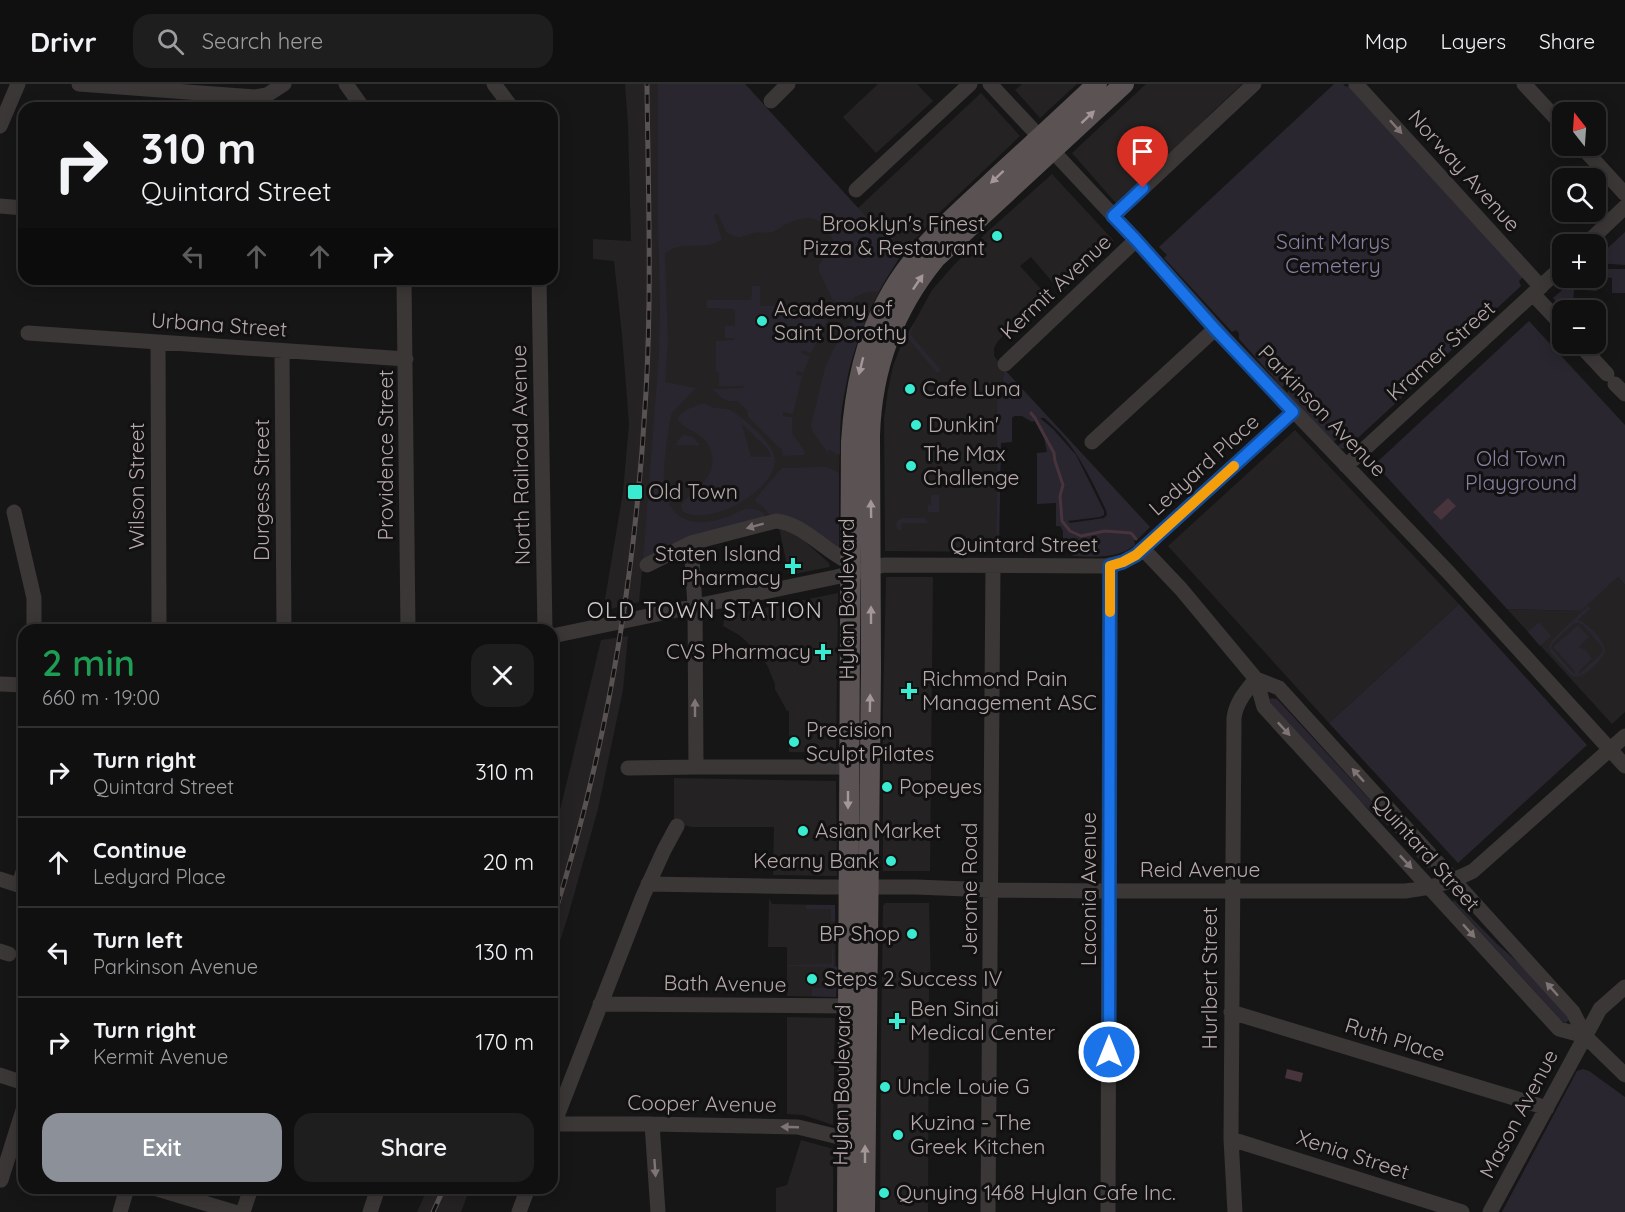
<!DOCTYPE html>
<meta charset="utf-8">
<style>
:root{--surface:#111010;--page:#1e1e1e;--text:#f1f3f6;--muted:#9c9d9f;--line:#303030;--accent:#8c9099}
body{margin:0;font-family:Quicksand,sans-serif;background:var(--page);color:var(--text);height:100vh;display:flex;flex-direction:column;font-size:22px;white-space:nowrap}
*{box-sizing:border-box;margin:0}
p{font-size:20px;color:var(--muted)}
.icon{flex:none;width:33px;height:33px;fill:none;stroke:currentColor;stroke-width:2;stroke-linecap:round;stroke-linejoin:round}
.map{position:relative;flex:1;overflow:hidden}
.panel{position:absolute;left:18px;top:540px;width:540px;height:570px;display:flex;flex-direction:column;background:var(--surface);border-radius:18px;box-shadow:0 3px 15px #0003,0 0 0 2px var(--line)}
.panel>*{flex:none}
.banner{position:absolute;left:18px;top:18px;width:540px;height:183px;border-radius:18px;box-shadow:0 3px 15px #0003,0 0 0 2px var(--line);background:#111010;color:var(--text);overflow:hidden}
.needle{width:39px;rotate:343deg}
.tools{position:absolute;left:1552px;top:18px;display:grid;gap:12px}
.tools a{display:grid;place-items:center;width:54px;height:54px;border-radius:12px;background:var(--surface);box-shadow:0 3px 15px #0003,0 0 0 2px var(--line);font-size:30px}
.pin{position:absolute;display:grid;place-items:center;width:51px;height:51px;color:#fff;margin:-62px -26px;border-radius:50% 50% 50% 0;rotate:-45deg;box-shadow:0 0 6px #0007}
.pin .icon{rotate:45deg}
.me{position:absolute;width:66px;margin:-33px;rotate:0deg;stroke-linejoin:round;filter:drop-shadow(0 0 4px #0008)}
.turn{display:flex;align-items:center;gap:21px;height:126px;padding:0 24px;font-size:27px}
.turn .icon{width:78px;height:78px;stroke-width:2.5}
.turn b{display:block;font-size:42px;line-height:51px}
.lanes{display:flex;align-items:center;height:57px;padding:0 24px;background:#0003;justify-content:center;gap:30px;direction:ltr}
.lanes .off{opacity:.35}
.round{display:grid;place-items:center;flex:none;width:63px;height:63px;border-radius:18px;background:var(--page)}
.summary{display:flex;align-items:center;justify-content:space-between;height:102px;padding:0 24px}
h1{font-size:36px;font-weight:600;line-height:45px;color:#1e9e55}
.primary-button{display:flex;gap:12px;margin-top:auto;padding:12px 24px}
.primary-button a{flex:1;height:69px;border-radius:18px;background:var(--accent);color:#fff;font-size:24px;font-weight:600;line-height:69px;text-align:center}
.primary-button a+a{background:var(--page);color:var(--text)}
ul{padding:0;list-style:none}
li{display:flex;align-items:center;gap:18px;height:90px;padding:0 24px;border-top:2px solid var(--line)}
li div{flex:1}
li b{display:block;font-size:22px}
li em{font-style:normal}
header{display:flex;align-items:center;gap:36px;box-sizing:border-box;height:84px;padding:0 30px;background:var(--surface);border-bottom:2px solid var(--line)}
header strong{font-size:28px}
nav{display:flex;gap:33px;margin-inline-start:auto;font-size:21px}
.search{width:420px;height:54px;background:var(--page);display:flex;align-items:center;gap:15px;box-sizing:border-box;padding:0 21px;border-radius:18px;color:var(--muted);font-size:22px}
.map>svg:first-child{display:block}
.built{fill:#242222}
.green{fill:#29262f;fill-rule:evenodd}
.water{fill:#47343c}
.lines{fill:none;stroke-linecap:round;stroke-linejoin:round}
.stream{stroke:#47343c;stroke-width:3}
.minor{stroke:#3c3737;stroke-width:15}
.major{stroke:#5b5353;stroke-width:20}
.rail-casing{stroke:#595252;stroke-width:5}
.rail{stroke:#121111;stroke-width:3;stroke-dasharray:9;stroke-linecap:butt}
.oneway{fill:#a59799}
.oneway2{fill:#807576}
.route-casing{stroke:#114b97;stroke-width:15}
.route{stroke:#1a73e8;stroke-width:10}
.slow{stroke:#f59e0b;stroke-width:10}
.poi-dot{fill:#39ecd1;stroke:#121111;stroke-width:2}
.labels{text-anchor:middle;stroke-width:6;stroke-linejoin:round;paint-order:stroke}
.street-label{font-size:21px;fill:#b7a8aa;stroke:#121111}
.poi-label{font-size:21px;fill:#b7a8aa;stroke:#121111;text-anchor:start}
.park-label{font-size:21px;fill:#887fa1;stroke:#121111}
.neighbourhood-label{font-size:22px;letter-spacing:1.5px;fill:#d3c9ca;stroke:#121111}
</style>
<header>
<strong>Drivr</strong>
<div class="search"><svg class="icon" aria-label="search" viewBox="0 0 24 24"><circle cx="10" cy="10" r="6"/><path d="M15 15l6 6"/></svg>Search here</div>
<nav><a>Map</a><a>Layers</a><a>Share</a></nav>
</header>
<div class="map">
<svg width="1625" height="1128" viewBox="0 0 1625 1128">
<rect width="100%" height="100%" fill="#171616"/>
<path class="built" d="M625 0H658V37L745 0 858 124 981 9 1020 52 938 130 901 171 886 195 871 224 852 271 841 329 839 389V466L789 436 643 477 639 518 603 527 623 408 629 340 622 251 614 177 593 175V155L631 157 628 41Z
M878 0H917L933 17 876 69 843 33Z
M1022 0H1077L1040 34 1015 6Z
M1146 0H1242L1209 31 1161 81 1118 119 1114 117 1072 69Z
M1052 90 1114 157 1061 208 1031 173 1020 182 1051 216 1020 245 1003 252 998 257 994 264V272L1004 285 1001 312 997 316 996 468 885 467 884 335 888 306 893 282 900 264 932 206 953 182 986 149Z
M1295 346 1459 520 1329 639 1168 462Z
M779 443 792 446 829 479 830 483 789 491Z
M886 493H933L930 787H883V623Z
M1618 493 1625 501V628L1612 640 1507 525 1580 527Z
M838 509 836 669 789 668V627H787L775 605V600L767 581 746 557 739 551 723 542 725 532Z
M628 552 623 606 598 725 568 832 552 882V751L561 722 601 556Z
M674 694 836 697 837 792 773 791 774 743H692L674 739Z
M769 814 772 820 835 821 836 913 787 912V863H768Z
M885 819H929L931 903 929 904 928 1128H880L881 961 883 822Z
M787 933 835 934 833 1041 803 1031 787 1030Z
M801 1056 833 1065V1128H776V1104L787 1101Z
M428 1104H470L461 1128H417Z"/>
<path class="green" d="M658 0H745L901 171 878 208C864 206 856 212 846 221L840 220 832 215 819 187V181L834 158C824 135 813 128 789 139 783 141 778 146 772 148 765 150 759 147 753 149 740 153 740 156 726 148L718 130 714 131 722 155C706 169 681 154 665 170L668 258 665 298 696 304 672 329 670 336C667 357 663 379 664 400 668 437 693 444 724 434 735 431 742 423 754 425 762 426 764 430 768 436L643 477 659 270 660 223 658 138Z
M1334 0H1343L1346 3 1350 1 1522 192V194L1519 197 1521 202 1442 275 1437 271 1433 276 1437 281 1348 363 1342 365 1337 363 1341 359 1337 355 1332 359 1287 309 1290 304 1287 300 1282 303 1239 255V249L1236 246 1232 248 1164 174 1167 171 1159 163Z
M1625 148V181L1596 179V175Z
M1596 184H1598L1597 207 1574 205 1573 221 1583 222 1584 219 1595 220V226H1565L1553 214 1576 194H1596Z
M1602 185H1625V209H1612V194L1602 193Z
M752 202H760V222H778L780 225H810L827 237 811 269 802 266 801 269 810 272 803 289 797 287 796 290 802 292 793 330 783 328V332L792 333V349L805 368 804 371 783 372 782 366 750 335 747 330 748 327 737 317C725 319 720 313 713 305L743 304 744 302H719V289L716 288V257L735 256 734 254H725V242H735V227L733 225 707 224V216H751Z
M867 223 871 224C850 271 838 318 840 370H836L830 366 827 368 813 348 811 341 825 284 832 268 843 249 859 227Z
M1529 237 1625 341V501L1618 493 1581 527 1507 525 1375 380Z
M914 239V242L910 250 941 286 937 289 906 252Z
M1004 285 1150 443 1138 455 1134 456 1135 461C1118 475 1093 473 1073 472L1063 463V447L1060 442H1056V419L1037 420V369L1047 368 1044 354 1035 337 1032 338 1022 332H1014L1012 334V358L1001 359 999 468H996L997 316 1001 312ZM1040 334H1044C1076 361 1088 389 1106 426L1107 431 1104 434 1070 439 1068 437 1100 433 1104 431V427L1076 371 1053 345Z
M704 319C708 321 712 324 717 324 722 325 726 324 730 326 743 333 776 361 775 377 773 408 712 442 683 428L681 421C694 405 716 395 712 372 711 366 708 359 704 355 696 347 684 345 678 336 681 325 694 323 704 319ZM742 340 768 365 771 373H751Z
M684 351 693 353 700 361H676L679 355Z
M825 383 831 385 839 389V466L773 435 763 423 756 418 755 415 782 384Z
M931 411H939V428H928V421L931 420Z
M903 434H924L930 439H901V447L897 445 896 440 898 436Z
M1459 520 1587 661 1458 779 1329 639Z
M1588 522 1591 524 1578 536C1589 540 1605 556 1605 568 1600 578 1586 593 1574 593L1570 590 1551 569 1549 563 1552 556ZM1577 539 1582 540 1601 562 1603 566 1601 570 1579 590V587L1592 575 1586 566 1579 563 1589 553 1578 541 1553 563 1575 587V590L1572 588 1551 564 1553 559 1573 540Z
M1539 538 1551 552 1540 562 1528 548Z
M1271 614 1277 615 1430 781V784H1427L1392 745 1356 714 1271 621 1270 616Z
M1454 816 1496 859 1530 889 1570 935 1568 937 1565 939 1562 937 1453 818Z
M806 821H835V837H831V825H806Z
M833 864 834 882 837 883 836 913 812 912V904H831V883L787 882V881L832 880V866Z
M1583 985 1589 987 1625 1013V1128H1502L1577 987Z"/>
<path class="water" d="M1448 414 1456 422 1441 436 1433 428Z
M1287 985 1303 989 1301 998 1285 994Z"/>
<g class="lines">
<path class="stream" d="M1031 329 1035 334 1054 369 1055 377 1063 401 1060 412 1062 437 1070 447 1081 452 1105 447 1131 449 1136 455"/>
<path class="minor" d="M79 0 255 13 267 11 284 0
M346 0 363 24
M494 0 512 24
M990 0 1136 156 1227 257 1449 489 1625 682
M1356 0 1541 203
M1524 0 1563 42
M771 17 788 0
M0 42 18 0
M1581 62 1625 110
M856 106 970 0
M0 122 24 124
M1113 132 1254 0
M1586 160 1625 123
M404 195 408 546
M539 195 545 546
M1533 210 1563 242
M28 249 406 275
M158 258 159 546
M1579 260 1607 290
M282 267 284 546
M1005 280 1136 156
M1615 300 1625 310
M1092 358 1215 245
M1346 382 1563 182
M14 428 34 514V546
M691 459 695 522 696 683
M1143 465 1181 505 1256 595 1264 623 1559 945 1585 952
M647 481 691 459 776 437C802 439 825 467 850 479
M552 552 836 493 884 481 1105 482 1123 478 1136 471 1293 328
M1256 595 1279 604 1573 928 1585 952 1625 991
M0 600 24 601
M628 684 696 683H848
M0 795 24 803
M648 800 822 803H916L991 806 1110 807H1405C1431 804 1449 799 1473 787L1625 652
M19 801 24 784
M0 867 9 870
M600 920 848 922
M1231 928 1547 1024
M0 991 24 999
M554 1040H652L798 1043 847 1055
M652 1040 658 1128
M552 1045 643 812 664 766 677 742
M1231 1055 1462 1128
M1 1096 24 1023
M154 1104 234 1128
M120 1128 127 1104
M243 1128 251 1104
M370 1128 378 1104
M519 1128 528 1104
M988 1128 993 482
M1108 1128 1110 481
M1235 1128 1231 1055 1234 634C1236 618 1246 607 1256 595
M1490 1128 1600 925 1625 903"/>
<path class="major" d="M847 1128 851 358C854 309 863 261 886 218 910 171 949 137 987 102 1024 68 1061 34 1097 0
M865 1128 871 584 870 351C872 285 894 225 936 174L1124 0"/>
<defs>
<path id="rail" d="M552 838C607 667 636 487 646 308 652 205 648 103 647 0
M433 1128 444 1104"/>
</defs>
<use href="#rail" class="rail-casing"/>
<use href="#rail" class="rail"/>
</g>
<defs><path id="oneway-solid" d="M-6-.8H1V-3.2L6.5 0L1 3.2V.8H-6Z" transform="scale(1.5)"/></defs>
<g class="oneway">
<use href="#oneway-solid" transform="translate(1088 33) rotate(-43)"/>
<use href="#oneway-solid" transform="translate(997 93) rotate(137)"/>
<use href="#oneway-solid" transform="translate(918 198) rotate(-56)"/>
<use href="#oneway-solid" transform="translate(861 282) rotate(104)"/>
<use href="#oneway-solid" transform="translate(871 425) rotate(-91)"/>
<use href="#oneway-solid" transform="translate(871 531) rotate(-90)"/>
<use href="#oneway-solid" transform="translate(870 619) rotate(-89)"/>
<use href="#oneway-solid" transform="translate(848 716) rotate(90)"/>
<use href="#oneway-solid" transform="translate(865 1070) rotate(-90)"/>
</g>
<g class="oneway2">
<use href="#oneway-solid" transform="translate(1396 43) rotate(48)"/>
<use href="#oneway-solid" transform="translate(755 442) rotate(165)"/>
<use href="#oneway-solid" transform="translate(695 624) rotate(-90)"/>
<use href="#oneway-solid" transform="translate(1284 645) rotate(47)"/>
<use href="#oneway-solid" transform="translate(1358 691) rotate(-132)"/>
<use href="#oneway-solid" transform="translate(1406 778) rotate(47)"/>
<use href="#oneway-solid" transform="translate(1469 847) rotate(48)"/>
<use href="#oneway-solid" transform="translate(1552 905) rotate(-132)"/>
<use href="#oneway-solid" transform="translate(790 1043) rotate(-178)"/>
<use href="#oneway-solid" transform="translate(655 1084) rotate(86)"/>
</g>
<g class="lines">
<defs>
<path id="route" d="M1109 968 1110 482 1123 478 1136 471 1293 328 1215 245 1136 156 1113 132 1143 104"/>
</defs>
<use href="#route" class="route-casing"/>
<use href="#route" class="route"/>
<path class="slow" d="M1110 528V482L1123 478 1136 471 1234 382"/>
</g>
<g class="poi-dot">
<circle cx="997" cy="152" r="6"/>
<circle cx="762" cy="237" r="6"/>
<circle cx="910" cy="305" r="6"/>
<circle cx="916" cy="341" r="6"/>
<circle cx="911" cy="382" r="6"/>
<rect x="627" y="400" width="16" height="16" rx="3"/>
<path d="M790 473h6v6h6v6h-6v6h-6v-6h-6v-6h6z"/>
<path d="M820 559h6v6h6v6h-6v6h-6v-6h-6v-6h6z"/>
<path d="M906 598h6v6h6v6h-6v6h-6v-6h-6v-6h6z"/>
<circle cx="794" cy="658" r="6"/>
<circle cx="887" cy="703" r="6"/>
<circle cx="803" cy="747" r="6"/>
<circle cx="891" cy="777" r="6"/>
<circle cx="912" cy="850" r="6"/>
<circle cx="812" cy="895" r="6"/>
<path d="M894 928h6v6h6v6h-6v6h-6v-6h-6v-6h6z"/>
<circle cx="885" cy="1003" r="6"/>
<circle cx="898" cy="1051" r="6"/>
<circle cx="884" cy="1109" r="6"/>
</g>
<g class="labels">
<g class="street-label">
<text transform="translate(1464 87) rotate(48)" y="7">Norway Avenue</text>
<text transform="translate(1056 203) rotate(-43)" y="7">Kermit Avenue</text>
<text transform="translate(219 241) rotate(4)" y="7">Urbana Street</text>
<text transform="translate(1441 267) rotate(-42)" y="7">Kramer Street</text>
<text transform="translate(1322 327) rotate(46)" y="7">Parkinson Avenue</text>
<text transform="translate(386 371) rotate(-90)" y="7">Providence Street</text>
<text transform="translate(521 371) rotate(-91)" y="7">North Railroad Avenue</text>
<text transform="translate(1204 381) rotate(-42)" y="7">Ledyard Place</text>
<text transform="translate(137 402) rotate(-90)" y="7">Wilson Street</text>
<text transform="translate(262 406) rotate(-90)" y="7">Durgess Street</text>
<text x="1024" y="468">Quintard Street</text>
<text transform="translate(847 515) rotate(-90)" y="7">Hylan Boulevard</text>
<text transform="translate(1426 769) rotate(48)" y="7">Quintard Street</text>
<text x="1200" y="793">Reid Avenue</text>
<text transform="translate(970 805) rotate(-90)" y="7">Jerome Road</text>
<text transform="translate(1089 805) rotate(-90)" y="7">Laconia Avenue</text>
<text transform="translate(1210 894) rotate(-90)" y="7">Hurlbert Street</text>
<text transform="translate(725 900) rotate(1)" y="7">Bath Avenue</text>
<text transform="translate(1395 956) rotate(17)" y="7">Ruth Place</text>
<text transform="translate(842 1001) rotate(-89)" y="7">Hylan Boulevard</text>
<text transform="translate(702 1020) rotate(1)" y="7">Cooper Avenue</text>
<text transform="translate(1519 1030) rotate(-62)" y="7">Mason Avenue</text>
<text transform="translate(1353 1071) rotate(18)" y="7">Xenia Street</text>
</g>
<g class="poi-label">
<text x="985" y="147" text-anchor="end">Brooklyn's Finest<tspan x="985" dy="24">Pizza &amp; Restaurant</tspan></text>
<text x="774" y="232">Academy of<tspan x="774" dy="24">Saint Dorothy</tspan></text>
<text x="922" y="312">Cafe Luna</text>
<text x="928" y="348">Dunkin'</text>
<text x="923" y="377">The Max<tspan x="923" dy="24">Challenge</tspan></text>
<text x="648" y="415">Old Town</text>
<text x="781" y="477" text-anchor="end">Staten Island<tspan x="781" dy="24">Pharmacy</tspan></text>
<text x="811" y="575" text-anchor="end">CVS Pharmacy</text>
<text x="922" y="602">Richmond Pain<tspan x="922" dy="24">Management ASC</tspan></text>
<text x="806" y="653">Precision<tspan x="806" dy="24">Sculpt Pilates</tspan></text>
<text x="899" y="710">Popeyes</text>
<text x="815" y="754">Asian Market</text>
<text x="879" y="784" text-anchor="end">Kearny Bank</text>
<text x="900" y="857" text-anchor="end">BP Shop</text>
<text x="824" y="902">Steps 2 Success IV</text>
<text x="910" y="932">Ben Sinai<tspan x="910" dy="24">Medical Center</tspan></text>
<text x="897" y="1010">Uncle Louie G</text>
<text x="910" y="1046">Kuzina - The<tspan x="910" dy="24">Greek Kitchen</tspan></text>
<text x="896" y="1116">Qunying 1468 Hylan Cafe Inc.</text>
</g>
<g class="park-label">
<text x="1333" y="165">Saint Marys<tspan x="1333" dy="24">Cemetery</tspan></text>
<text x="1521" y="382">Old Town<tspan x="1521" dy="24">Playground</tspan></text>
</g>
<g class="neighbourhood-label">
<text x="705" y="534">OLD TOWN STATION</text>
</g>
</g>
</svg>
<div class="tools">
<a><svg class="needle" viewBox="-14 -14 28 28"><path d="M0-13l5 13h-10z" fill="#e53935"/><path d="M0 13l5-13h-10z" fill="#9c9d9f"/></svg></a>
<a><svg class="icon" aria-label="search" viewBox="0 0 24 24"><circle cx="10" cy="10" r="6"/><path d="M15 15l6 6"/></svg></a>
<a>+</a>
<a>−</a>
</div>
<div class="pin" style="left:1143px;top:104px;background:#d93025"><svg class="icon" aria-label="arrive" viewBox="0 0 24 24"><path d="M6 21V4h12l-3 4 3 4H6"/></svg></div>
<svg class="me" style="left:1109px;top:968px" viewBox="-20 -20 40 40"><circle r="17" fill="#1a73e8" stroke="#fff" stroke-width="3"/><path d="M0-11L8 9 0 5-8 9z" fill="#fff"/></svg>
<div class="banner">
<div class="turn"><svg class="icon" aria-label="right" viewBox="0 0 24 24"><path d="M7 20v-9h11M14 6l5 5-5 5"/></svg><div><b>310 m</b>Quintard Street</div></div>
<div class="lanes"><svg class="icon off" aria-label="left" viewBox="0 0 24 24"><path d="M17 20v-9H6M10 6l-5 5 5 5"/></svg><svg class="icon off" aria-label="ahead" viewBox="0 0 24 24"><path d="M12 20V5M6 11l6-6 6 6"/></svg><svg class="icon off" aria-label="ahead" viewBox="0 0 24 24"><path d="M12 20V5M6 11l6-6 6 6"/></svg><svg class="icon" aria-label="right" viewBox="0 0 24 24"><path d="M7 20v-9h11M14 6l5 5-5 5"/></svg></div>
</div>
<section class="panel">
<div class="summary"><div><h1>2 min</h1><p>660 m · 19:00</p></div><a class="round"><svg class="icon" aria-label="close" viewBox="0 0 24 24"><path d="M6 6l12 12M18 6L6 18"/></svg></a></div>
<ul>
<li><svg class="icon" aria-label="right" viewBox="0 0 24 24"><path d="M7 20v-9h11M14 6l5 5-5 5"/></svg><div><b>Turn right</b><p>Quintard Street</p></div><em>310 m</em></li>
<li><svg class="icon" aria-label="ahead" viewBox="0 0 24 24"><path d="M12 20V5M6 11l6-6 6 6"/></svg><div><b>Continue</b><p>Ledyard Place</p></div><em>20 m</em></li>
<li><svg class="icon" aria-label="left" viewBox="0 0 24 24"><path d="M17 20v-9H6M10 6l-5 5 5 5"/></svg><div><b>Turn left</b><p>Parkinson Avenue</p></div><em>130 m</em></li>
<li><svg class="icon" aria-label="right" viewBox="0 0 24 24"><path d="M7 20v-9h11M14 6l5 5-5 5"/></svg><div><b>Turn right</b><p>Kermit Avenue</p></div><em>170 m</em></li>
</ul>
<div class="primary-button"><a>Exit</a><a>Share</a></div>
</section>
</div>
